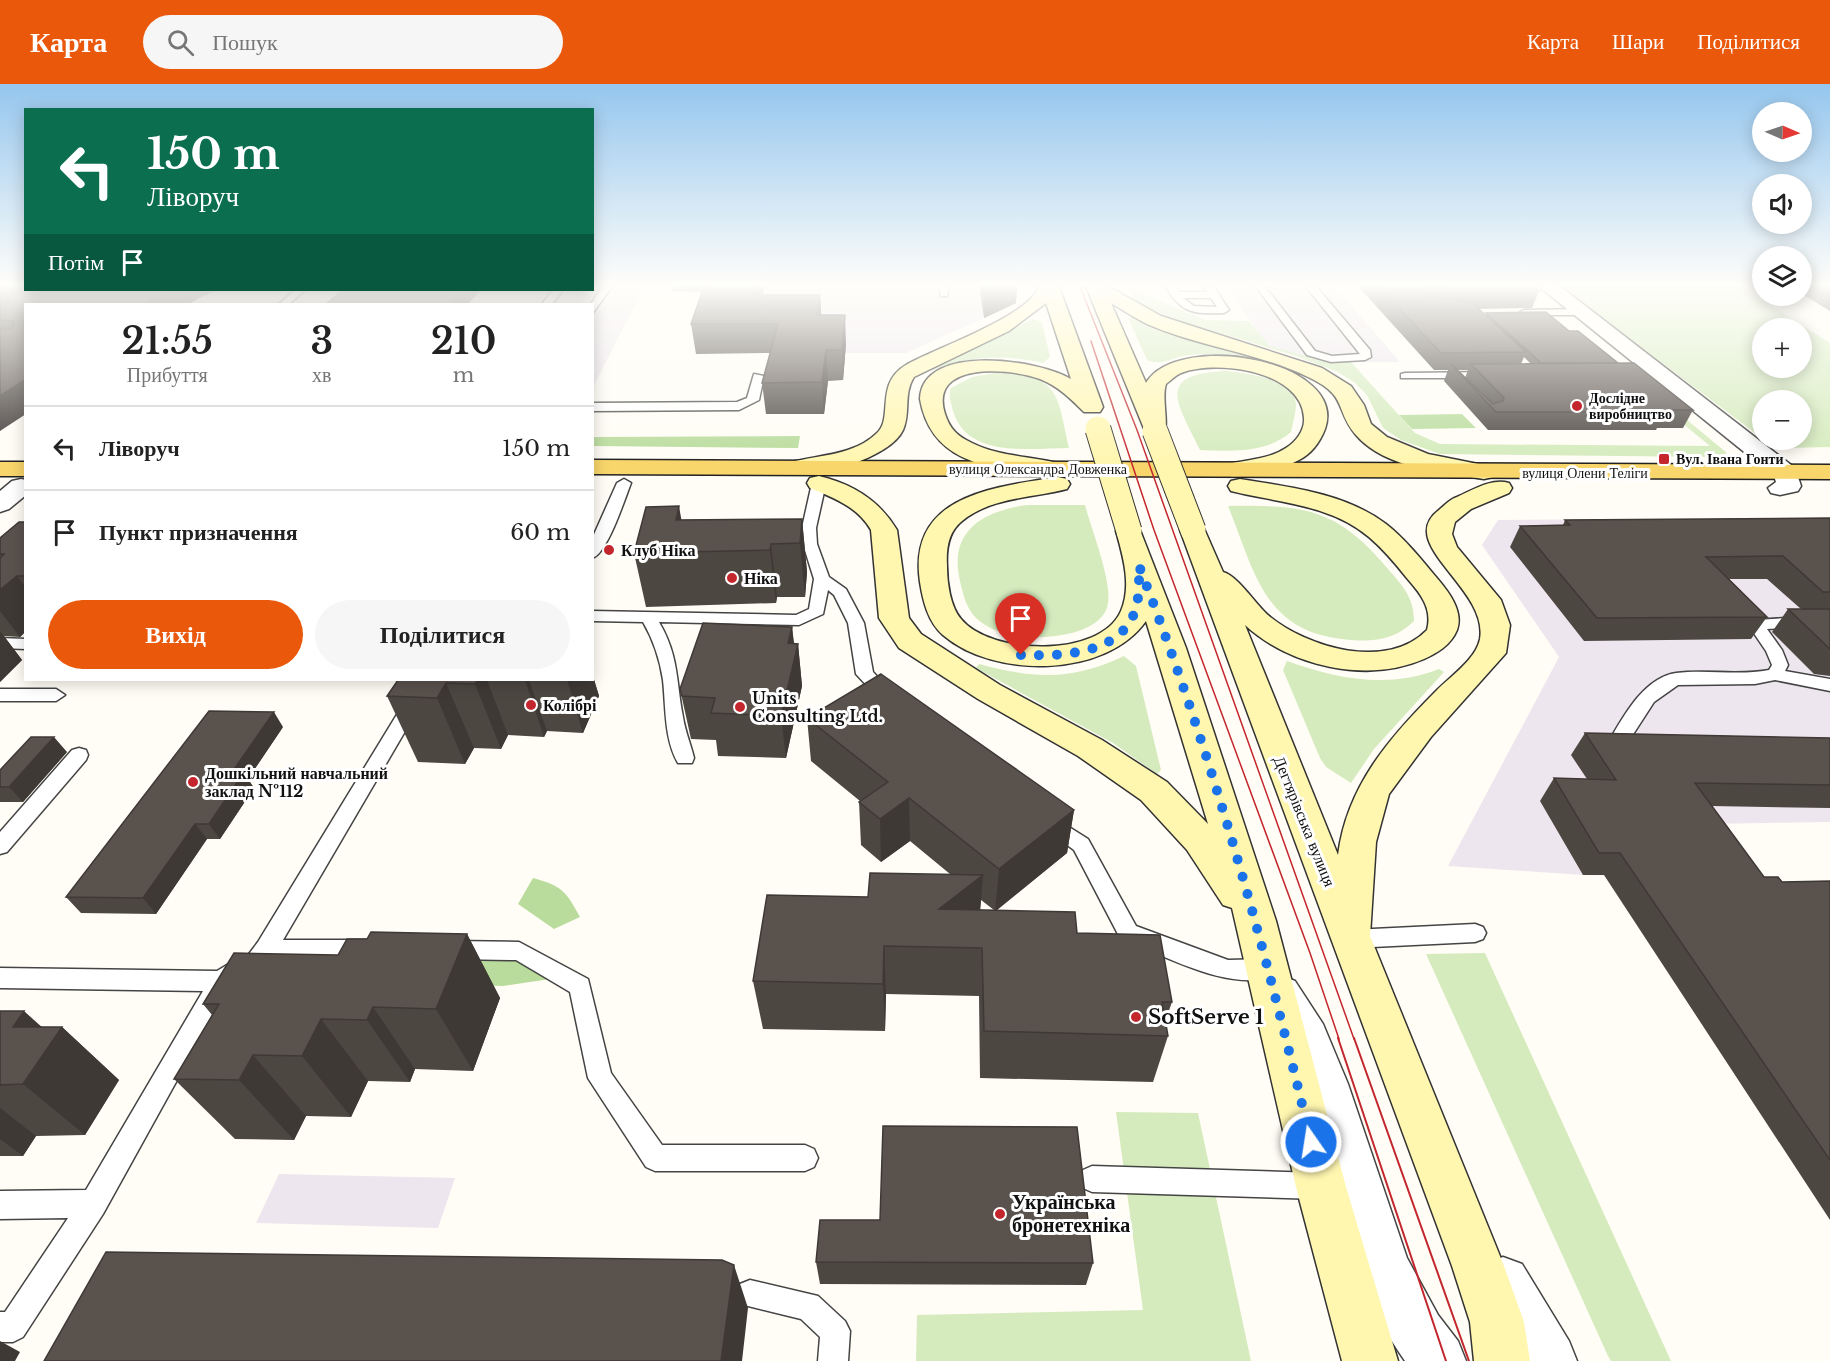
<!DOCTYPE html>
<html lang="uk">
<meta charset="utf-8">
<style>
:root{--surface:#fff;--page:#f6f6f6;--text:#222;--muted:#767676;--line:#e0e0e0;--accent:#ea580c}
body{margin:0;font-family:"Libre Baskerville",serif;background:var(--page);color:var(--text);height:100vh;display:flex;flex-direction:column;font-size:22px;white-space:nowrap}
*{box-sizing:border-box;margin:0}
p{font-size:20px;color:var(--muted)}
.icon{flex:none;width:33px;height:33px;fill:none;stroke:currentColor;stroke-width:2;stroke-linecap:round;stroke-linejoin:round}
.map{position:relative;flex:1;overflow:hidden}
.sheet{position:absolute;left:24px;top:219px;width:570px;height:378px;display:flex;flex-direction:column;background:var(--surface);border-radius:0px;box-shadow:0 3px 15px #0003}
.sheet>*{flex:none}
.banner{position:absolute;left:24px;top:24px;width:570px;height:183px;border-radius:0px;box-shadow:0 3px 15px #0003;background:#0b6e4f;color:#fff;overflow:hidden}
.needle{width:39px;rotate:92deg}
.controls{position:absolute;left:1752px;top:18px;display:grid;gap:12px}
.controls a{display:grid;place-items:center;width:60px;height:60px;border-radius:50%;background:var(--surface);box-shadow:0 3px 15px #0003;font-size:30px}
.pin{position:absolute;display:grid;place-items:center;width:51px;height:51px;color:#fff;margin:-62px -26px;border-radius:50% 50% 50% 0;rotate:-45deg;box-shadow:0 0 6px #0007}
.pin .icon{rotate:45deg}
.me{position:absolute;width:66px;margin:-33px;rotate:347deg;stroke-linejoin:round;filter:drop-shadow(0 0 4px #0008)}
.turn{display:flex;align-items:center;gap:21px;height:126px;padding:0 24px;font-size:27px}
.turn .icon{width:78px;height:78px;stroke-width:2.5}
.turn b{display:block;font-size:42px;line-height:51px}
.then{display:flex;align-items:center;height:57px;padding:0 24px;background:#0003;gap:12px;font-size:22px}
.eta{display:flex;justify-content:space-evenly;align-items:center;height:102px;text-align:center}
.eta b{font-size:36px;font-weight:600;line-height:42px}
.cta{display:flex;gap:12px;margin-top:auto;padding:12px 24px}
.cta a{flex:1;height:69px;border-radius:36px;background:var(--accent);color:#fff;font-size:24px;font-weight:600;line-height:69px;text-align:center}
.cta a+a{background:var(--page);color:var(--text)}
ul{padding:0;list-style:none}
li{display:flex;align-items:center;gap:18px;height:84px;padding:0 24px;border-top:2px solid var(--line)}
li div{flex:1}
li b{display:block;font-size:22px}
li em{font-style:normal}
header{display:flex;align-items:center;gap:36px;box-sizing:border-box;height:84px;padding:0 30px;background:var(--accent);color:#fff}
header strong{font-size:28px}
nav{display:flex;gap:33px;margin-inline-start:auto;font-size:21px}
.search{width:420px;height:54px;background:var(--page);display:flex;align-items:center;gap:15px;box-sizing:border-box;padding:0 21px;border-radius:33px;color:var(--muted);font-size:22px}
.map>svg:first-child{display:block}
.industrial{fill:#eee6ef}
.green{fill:#d5ebbd;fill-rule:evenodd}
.forest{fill:#b9dc9c}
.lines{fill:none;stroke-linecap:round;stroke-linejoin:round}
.service-casing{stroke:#444;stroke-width:3}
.minor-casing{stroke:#444;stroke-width:3}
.secondary-casing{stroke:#333;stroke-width:3}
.primary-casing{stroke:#222;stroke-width:3}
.service{fill:#fff;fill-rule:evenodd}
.minor{fill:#fff;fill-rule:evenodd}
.secondary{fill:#fff6b0;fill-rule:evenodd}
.primary{fill:#f9d66b;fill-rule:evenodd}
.tram-far1{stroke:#c4262e;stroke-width:1.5}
.tram{stroke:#c4262e;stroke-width:2}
.secondary-bridge-casing{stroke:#333;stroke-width:27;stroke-linecap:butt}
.secondary-bridge{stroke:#fff6b0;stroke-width:25}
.wall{fill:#4d4742;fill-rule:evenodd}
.shaded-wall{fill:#3f3936}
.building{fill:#5a524d;stroke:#3f3936;stroke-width:1.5}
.route{stroke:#1a73e8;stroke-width:10;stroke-dasharray:0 18}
.poi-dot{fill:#c4262e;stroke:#fff;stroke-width:2}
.labels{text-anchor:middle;stroke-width:6;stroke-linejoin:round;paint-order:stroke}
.far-poi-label{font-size:14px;font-weight:bold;fill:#111;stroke:#fff;text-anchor:start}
.far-street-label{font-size:14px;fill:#111;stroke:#fff}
.poi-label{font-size:16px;font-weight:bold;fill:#111;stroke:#fff;text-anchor:start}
.street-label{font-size:16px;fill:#111;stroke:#fff}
.near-poi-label{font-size:20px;font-weight:bold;fill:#111;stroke:#fff;text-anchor:start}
</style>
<header>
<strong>Карта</strong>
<div class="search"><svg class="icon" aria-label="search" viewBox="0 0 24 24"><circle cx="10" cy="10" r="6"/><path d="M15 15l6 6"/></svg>Пошук</div>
<nav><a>Карта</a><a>Шари</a><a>Поділитися</a></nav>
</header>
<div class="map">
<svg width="1830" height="1277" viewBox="0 0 1830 1277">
<rect width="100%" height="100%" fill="#fffdf5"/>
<path class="industrial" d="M593 200H1012L1015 220 906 269H784L716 208 642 207 593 303 592 220H47L0 201 26 206H592Z
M1224 200H1332L1400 278H1329L1269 262Z
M1830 434V738L1707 740 1729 794 1583 791 1448 782 1559 573 1482 461 1498 436Z
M279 1090 455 1094 438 1144 256 1139Z"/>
<path class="green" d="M1557 200H1736L1830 259V363L1784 364 1766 356H1802V316H1762V354ZM1762 244H1802V284H1762Z
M1127 203 1205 236 1249 237 1270 262 1329 278H1351L1415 349 1440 360 1710 362 1637 302H1646L1727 369 1717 373 1440 370 1401 356 1383 344 1367 311 1355 299 1338 288 1296 272 1170 234 1138 219Z
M1132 233 1272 278C1243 272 1213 267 1183 272 1170 275 1160 282 1147 276L1128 234Z
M1033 235 1042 238 1050 273 1043 279C1005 270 969 272 933 286L930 284Z
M1226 287C1245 289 1294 294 1296 320 1296 328 1293 339 1291 348 1265 370 1233 367 1200 366 1178 320 1153 290 1226 287Z
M995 289C1060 291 1057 309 1069 364 1031 364 967 375 953 327 951 319 948 312 951 304L972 293Z
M1027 421H1085C1091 444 1112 497 1108 519 1106 536 1087 545 1072 549 1041 556 1001 557 976 534 966 524 963 510 960 497 948 447 983 427 1027 421Z
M1228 422C1305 421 1337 424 1388 485 1403 502 1414 514 1414 537 1396 555 1376 558 1351 556 1264 550 1256 491 1228 422Z
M1124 572 1136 582 1161 686 1157 690 1113 659 976 584 979 580C1035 595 1071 597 1124 572Z
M1287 577C1337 595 1388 605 1439 585L1444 588 1374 665 1351 699 1326 683 1320 674 1283 586Z
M1485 869 1671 1277H1611L1608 1272 1426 870Z
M1116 1028 1198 1029 1251 1277H916L917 1231 1143 1226Z"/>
<path class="forest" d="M1462 330 1476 344 1412 345 1399 331Z
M800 352 798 364 593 362V353Z
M533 794C562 802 566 807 580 833L554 845 518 820Z
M435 870 510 873 550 895 503 902 429 900Z"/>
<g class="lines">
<defs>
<path id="service" d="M604 200H614L592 230 591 220Z
M939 200H949L947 212H941Z
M1164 200H1174L1179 208H1207L1202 200H1212L1229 226 1224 229C1191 230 1181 229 1164 200ZM1183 214H1211L1217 223 1194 222Z
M1254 200H1263L1315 267 1332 272 1360 270 1304 200H1314L1370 266 1371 273 1365 276 1331 278 1307 271Z
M295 206H305L289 220H279Z
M553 206H563L552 220H542Z
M1524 226 1581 225 1586 228 1581 231H1520L1519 229Z
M1405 289 1491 288 1497 291 1491 294H1401V290Z
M754 290 764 292 759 316 739 326 592 327V319L737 318 747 314Z
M624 395 631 399C625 414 607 471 592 474V455L617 399Z
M819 395 826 399 816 444 817 460 829 493 846 505 864 539 873 588 897 614 888 620 882 618 856 590 848 539 834 511 828 506 823 530 799 541 659 538C679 572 676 597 683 633 685 647 691 661 694 674L692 679H678C664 655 666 623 663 596 660 576 653 555 643 538L592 537V527L796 531 809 525 814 495 803 460 802 444 812 399Z
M1830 531V541L1767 545 1782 566 1788 581 1785 587 1830 595V607L1775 596 1755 600 1678 601 1654 618 1621 669H1607L1605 664C1621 637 1642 594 1676 589 1707 585 1738 592 1769 586L1772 581 1766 567 1751 545 1756 536Z
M0 554 26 555V565L0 564Z
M418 596H435L283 856H366L374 858 377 865 374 872 366 874H271L260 880 252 877 249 870 258 858Z
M0 605H56L65 611 56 617H0Z
M79 664 86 666 88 671 86 676 7 768 0 770V748L72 666Z
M1050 731 1088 755 1136 842 1228 876 1268 875 1276 878 1279 885 1276 892C1229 909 1164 871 1120 854L1074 766 1043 743 1040 738 1043 733Z
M1475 840 1483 843 1486 849 1483 855 1475 858 1352 864 1344 862 1341 855 1344 848 1352 846Z
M451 857 519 858 588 895 611 989 662 1061H805L814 1065 818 1074 814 1083 805 1087H655L646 1083 588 994 570 908 516 876 451 875 443 873 440 866 443 859Z
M237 875 245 878 248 885 245 892 228 904 103 1130 23 1253 13 1258H0V1228H5L68 1134 0 1135V1107L86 1106 203 907 0 904V884L217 887Z
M1092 1082 1318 1089 1327 1093 1331 1102 1327 1111 1318 1115 1092 1108 1083 1104 1079 1095 1083 1086Z
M750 1196 818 1212 845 1237 850 1247 848 1277H818L820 1253 801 1235 740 1220 736 1210 740 1200Z"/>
<path id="minor" d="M1536 200H1557L1795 384 1801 402 1798 407 1780 411 1771 409 1768 404 1776 398 1774 392Z
M21 395 26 396V411L9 425 0 428V407L12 397Z
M1280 891 1295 897 1323 940 1348 1000 1407 1174 1438 1231 1458 1257 1466 1277H1405C1344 1191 1331 1080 1297 983 1287 956 1271 935 1259 910L1265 897Z
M1503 1173 1522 1180 1569 1257 1577 1277H1518L1477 1199 1484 1180Z"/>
<path id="secondary" d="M1040 200H1058L1103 323 1100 328H1084C1071 315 1058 302 1040 295 1010 284 928 277 945 330 950 345 957 352 972 359 1000 373 1031 372 1061 380L1064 385 1061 390 1052 392C995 384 932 383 920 315 922 258 1041 276 1071 295L1046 219 1009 247 914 293C903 310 911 329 903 346 891 373 818 395 791 388L788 383 791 378C820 371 855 371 877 349 894 334 874 300 906 281 935 264 1032 232 1040 200Z
M1085 200H1104L1161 232 1322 284 1351 302 1364 321 1371 340 1387 353 1428 370 1493 383 1496 388 1493 393 1484 395C1443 388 1385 385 1356 351 1334 325 1349 312 1308 293 1257 268 1199 263 1147 240 1135 234 1123 226 1111 219L1146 299C1177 246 1349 276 1325 345 1320 358 1311 370 1299 376 1280 386 1245 396 1223 391L1220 386 1223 381C1244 376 1268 376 1286 364 1296 358 1305 346 1304 334 1302 287 1217 275 1181 289 1176 291 1171 296 1166 300 1161 315 1170 341 1163 352H1147Z
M819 392C853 400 879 416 897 446L909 534 921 550 1000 601 1102 656 1167 698 1208 740 1146 537C1106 594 994 595 943 551 928 538 923 517 920 498 907 411 994 403 1058 393L1067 395 1070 400 1067 405C1033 414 991 413 962 437 948 448 946 465 947 482 947 498 950 522 961 535 990 571 1100 575 1121 527 1132 502 1123 472 1116 447L1120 441 1129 439 1138 441 1186 564 1276 837 1346 1103 1398 1277H1342L1296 1103 1232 824 1223 821 1187 766 1141 716 1078 672 978 615 899 564 879 534 871 446C858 423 834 414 810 404L807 399 810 394Z
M1240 395C1290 403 1345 409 1386 440 1405 455 1421 475 1436 493 1448 507 1464 527 1457 546 1451 561 1437 569 1424 575 1367 600 1289 582 1245 541L1338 771C1347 702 1389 654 1437 606 1451 592 1476 575 1480 555 1489 504 1394 460 1439 426 1445 421 1450 415 1457 413 1473 406 1491 394 1509 399L1512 404 1509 409 1471 425 1455 438 1452 450 1457 463 1501 516 1510 541 1506 569 1431 653 1389 710 1376 758 1370 852 1504 1182 1524 1238 1530 1277H1474L1470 1238 1452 1182 1180 446 1184 440 1193 438 1202 440 1223 488C1238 492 1256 521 1269 532 1308 564 1387 587 1427 546 1433 524 1420 509 1406 493 1395 479 1383 465 1369 453 1329 420 1279 419 1231 407L1228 402 1231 397Z"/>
<path id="primary" d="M592 376 1830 381V395L592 390Z
M0 378H26V392H0Z"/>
</defs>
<use href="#service" class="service-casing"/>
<use href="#minor" class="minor-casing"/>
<use href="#secondary" class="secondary-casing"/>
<use href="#primary" class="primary-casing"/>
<use href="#service" class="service"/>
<use href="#minor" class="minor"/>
<use href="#secondary" class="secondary"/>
<use href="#primary" class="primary"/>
<path class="tram-far1" d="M1079 200 1137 346 1354 955
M1091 257 1154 446 1310 869 1339 955"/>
<path class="tram" d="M1338 954 1446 1277
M1354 954 1469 1277"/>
<defs>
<path id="secondary-bridge" d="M1098 345 1129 447
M1155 347 1193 446"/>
</defs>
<use href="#secondary-bridge" class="secondary-bridge-casing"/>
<use href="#secondary-bridge" class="secondary-bridge"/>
</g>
<path class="wall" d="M0 200 201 213 189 220H26L0 347Z
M672 200H765L763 211H820L821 231 846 260 843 296 828 297 824 330H766L762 299 770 269 696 270 691 240 703 208 673 207Z
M979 200H1017L1016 219 984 234Z
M1356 200H1530L1539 207 1532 224 1478 225 1485 231 1486 229 1569 247 1617 279 1693 326 1683 344H1657L1656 346H1488L1444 297 1448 286H1434ZM1524 273 1531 280H1521ZM1457 286H1468L1465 294Z
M1802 200H1830V227L1802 210Z
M1830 434V592L1814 590 1772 548 1788 525H1801L1767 495H1729L1767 533 1751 555 1584 557 1510 463 1520 442 1563 441 1565 436Z
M802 435 807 488 805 513H777L776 519 646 523 634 469 681 436Z
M26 438V547L20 553 4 552 22 576 0 598V454Z
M792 543 794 559 798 560 802 602 786 674 718 672 716 656 691 655 680 605Z
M592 589 599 612 583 649 547 647 544 653 508 651 501 665 474 664 465 680 418 678 387 612 398 596H592Z
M807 634 1074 726 1067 769 996 827 1077 849 1172 918 1165 938 1168 952 1153 998 980 994 979 912 886 910 885 947 763 945 753 897 868 813 950 790 910 757 881 778 861 761 859 718 860 717 811 677ZM981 816 994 826H980Z
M283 643 248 695 254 704 220 755H207L156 830 81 829 66 813Z
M1585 649 1830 654V724L1711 722 1764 793 1782 798 1830 797V1136L1604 791H1583L1540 717 1554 694 1587 695 1571 671Z
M67 668 23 718H0V686Z
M467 850 500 914 473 987 415 985 410 998 368 997 351 1033 306 1032 294 1056 235 1055 174 995 212 931 203 920 338 871 367 855Z
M0 927 43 943H62L119 996 85 1051 36 1052 23 1072H0Z
M816 1178 1093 1179 1086 1201 820 1200Z"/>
<path class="shaded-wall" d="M755 200H765L756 240 753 211Z
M1001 200H1017L1016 219 984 234 985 207Z
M167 206H218L201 213 189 220H144Z
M461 206H479V208L468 220H447Z
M820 211 822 240 817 231Z
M845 231 846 260 843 296 842 266Z
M826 266 828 297 824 330 822 298Z
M26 295V330L0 347V312Z
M679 422 687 468 676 436Z
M802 435 807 488 805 513 800 459Z
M771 460 777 513 776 519 770 466Z
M17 492 26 504V547L20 553 0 527V506Z
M792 543 795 572 798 560 802 602 786 674 781 632 788 559Z
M0 547 22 576 0 598Z
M592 589 599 612 583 649 567 596H592Z
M478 596H487L508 651 501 665 475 600Z
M525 596H529L547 647 544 653Z
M446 599 474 664 465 680 437 614Z
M274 628 283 643 248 695 254 704 220 755 209 740 232 688Z
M54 653 67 668 23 718 9 703Z
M909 714 910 757 881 778 880 735Z
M1074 726 1067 769 995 827 999 785Z
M195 740 207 755 156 830 143 814Z
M983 791 979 840 939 825Z
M467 850 500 914 473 987 436 925Z
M884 862 886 910 885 947 883 900Z
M373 923 415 985 410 998 367 936Z
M24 927 54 954 62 943 119 996 85 1051 23 1000 13 943Z
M321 935 368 997 351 1033 302 972Z
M253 971 306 1032 294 1056 239 996Z
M0 1024 36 1052 23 1072 0 1055Z
M734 1181 748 1224 742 1277H721Z
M0 1257 20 1268 15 1277H0Z"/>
<path class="building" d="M0 200H26V206H167L144 220H26V295L0 312V245H12L14 237 0 236Z
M705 200H755L753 211H820L817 231H845L842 266H826L822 298 762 299 778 240H691Z
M984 200H1001L985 207Z
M1376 200H1419L1431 213 1471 218 1526 268 1441 269Z
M1436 200H1530L1539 207 1457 208 1441 205Z
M343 206H461L447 220H326Z
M1546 228 1569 247H1578L1618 279H1541L1486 229Z
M1634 279 1693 326H1664L1666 328H1496L1451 280 1493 320 1503 317 1504 314 1471 280Z
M679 422 676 436 802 435 800 459 771 460 770 466 634 469 646 423Z
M1830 434V508H1823L1783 472 1706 473 1767 533 1597 534 1520 442 1570 441 1565 436Z
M19 438H26V492H17L0 506V474L4 470H0V454Z
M1788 525H1830V565Z
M703 539 792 543 788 559 798 560 781 632 711 629 715 614 682 612 680 605Z
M881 590 1074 726 999 785 909 714 880 735 859 718 888 698 807 634Z
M398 596H478L475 600 446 599 437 614 387 612Z
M209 627 274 628 232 688H244L209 740H195L143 814 66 813Z
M1585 649 1830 654V701L1695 699 1764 793H1778L1782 798 1830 797V1076L1620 769H1599L1554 694 1616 696Z
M31 653H54L9 703H0V686Z
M870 789 983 791 939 825 1075 828 1077 849 1160 851 1172 918H1162L1168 952 984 947 982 864 884 862 883 900 753 897 767 811 868 813Z
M371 848 467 850 436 925 373 923 367 936 321 935 302 972 253 971 239 996 174 995 219 920H203L234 869 338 871 347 855H367Z
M0 927H24L13 943H62L23 1000 0 1001Z
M883 1042 1077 1043 1093 1179 816 1178 820 1136H880Z
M106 1168 722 1176 734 1181 721 1277H44Z"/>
<linearGradient id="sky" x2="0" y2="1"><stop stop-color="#95c6ee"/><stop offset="0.53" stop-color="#fffefa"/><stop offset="1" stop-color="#fffefa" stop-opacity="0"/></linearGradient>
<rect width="1830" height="379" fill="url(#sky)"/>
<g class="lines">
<path class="route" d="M1021 571C1057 572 1115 572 1133 532 1140 517 1139 498 1139 482 1212 669 1265 863 1311 1058"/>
</g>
<g class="poi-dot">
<circle cx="1577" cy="322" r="6"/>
<rect x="1658" y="369" width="12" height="12" rx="3"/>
<circle cx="609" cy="466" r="6"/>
<circle cx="732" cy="494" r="6"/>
<circle cx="531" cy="621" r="6"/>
<circle cx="740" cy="623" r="6"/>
<circle cx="193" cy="698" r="6"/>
<circle cx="1136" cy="933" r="6"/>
<circle cx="1000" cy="1130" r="6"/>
</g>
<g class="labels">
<g class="far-poi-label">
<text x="1589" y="319">Дослідне<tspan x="1589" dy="16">виробництво</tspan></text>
<text x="1676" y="380">Вул. Івана Гонти</text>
</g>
<g class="far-street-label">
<text x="1038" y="390">вулиця Олександра Довженка</text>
<text x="1585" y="394">вулиця Олени Теліги</text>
</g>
<g class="poi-label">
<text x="621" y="472">Клуб Ніка</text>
<text x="744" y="500">Ніка</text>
<text x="752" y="620">Units<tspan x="752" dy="18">Consulting Ltd.</tspan></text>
<text x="543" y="627">Колібрі</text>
<text x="205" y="695">Дошкільний навчальний<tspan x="205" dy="18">заклад №112</tspan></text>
</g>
<g class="street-label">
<text transform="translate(1305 737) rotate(68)" y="6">Дегтярівська вулиця</text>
</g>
<g class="near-poi-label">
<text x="1148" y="940">SoftServe 1</text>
<text x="1012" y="1125">Українська<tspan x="1012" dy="23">бронетехніка</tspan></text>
</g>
</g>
</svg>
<div class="controls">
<a><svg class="needle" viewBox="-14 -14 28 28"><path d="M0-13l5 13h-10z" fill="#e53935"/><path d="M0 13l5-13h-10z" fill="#767676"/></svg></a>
<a><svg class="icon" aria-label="sound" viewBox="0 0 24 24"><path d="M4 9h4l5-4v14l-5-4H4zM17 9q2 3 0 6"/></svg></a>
<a><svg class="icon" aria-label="layers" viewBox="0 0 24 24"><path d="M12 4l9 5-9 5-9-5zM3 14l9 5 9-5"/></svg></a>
<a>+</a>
<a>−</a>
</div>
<div class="pin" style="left:1021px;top:571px;background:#d93025"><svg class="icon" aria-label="arrive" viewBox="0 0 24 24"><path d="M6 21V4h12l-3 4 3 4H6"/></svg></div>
<svg class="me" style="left:1311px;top:1058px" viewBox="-20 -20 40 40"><circle r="17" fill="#1a73e8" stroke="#fff" stroke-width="3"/><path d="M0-11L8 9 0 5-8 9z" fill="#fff"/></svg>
<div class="banner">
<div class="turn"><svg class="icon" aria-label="left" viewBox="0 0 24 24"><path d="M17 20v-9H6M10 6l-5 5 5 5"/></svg><div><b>150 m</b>Ліворуч</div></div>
<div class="then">Потім<svg class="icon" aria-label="arrive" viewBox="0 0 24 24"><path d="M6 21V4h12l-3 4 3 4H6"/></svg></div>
</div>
<section class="sheet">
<div class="eta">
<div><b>21:55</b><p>Прибуття</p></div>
<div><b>3</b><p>хв</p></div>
<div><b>210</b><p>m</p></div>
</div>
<ul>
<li><svg class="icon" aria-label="left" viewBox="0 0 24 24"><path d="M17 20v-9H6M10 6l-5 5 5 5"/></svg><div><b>Ліворуч</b></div><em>150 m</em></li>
<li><svg class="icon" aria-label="arrive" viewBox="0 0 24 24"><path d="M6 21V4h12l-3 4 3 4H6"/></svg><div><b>Пункт призначення</b></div><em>60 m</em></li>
</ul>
<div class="cta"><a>Вихід</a><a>Поділитися</a></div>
</section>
</div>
